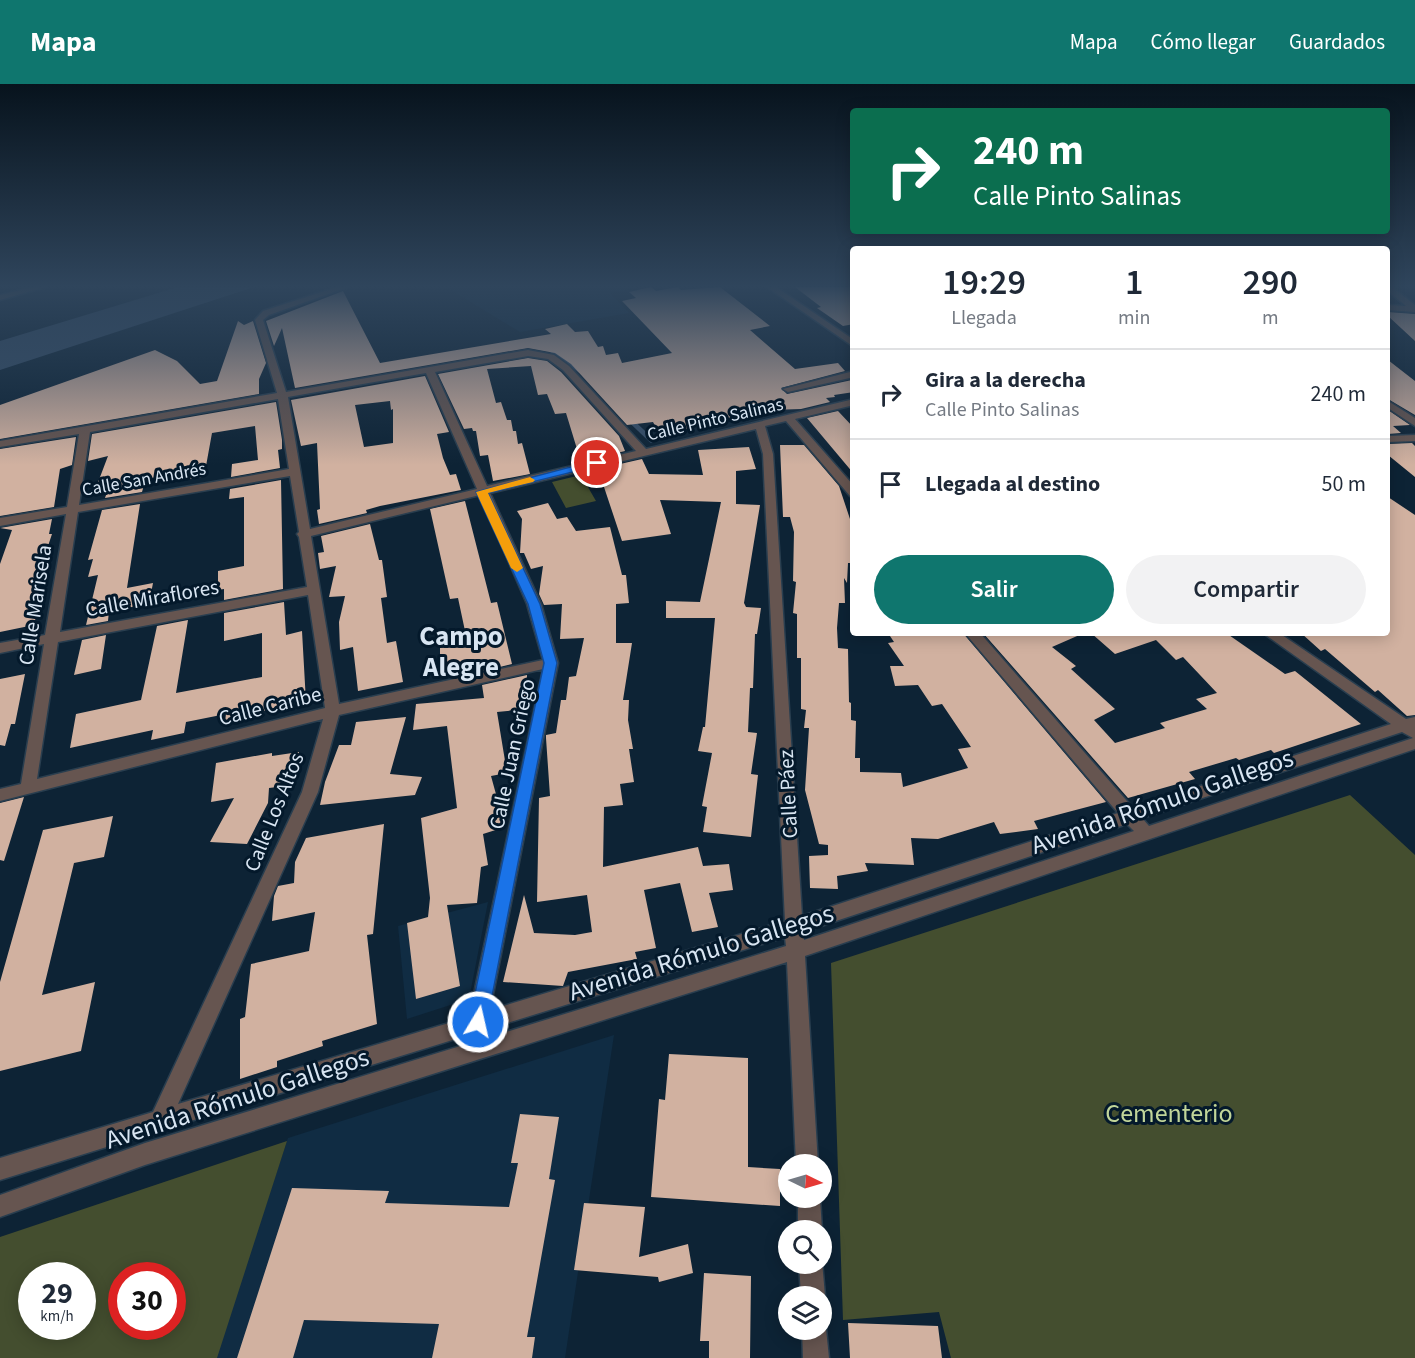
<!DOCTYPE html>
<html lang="es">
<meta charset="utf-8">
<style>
:root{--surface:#fff;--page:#f2f2f3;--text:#1f2937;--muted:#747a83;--line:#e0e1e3;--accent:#0f766e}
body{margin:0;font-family:"Source Sans 3",sans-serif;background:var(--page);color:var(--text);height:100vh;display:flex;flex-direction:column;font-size:22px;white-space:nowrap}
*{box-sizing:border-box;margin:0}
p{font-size:20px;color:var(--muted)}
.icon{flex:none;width:33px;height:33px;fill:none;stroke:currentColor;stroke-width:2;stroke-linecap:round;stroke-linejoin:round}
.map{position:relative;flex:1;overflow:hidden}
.side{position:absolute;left:850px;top:162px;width:540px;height:390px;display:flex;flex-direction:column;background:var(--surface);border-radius:6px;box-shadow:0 3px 15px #0003}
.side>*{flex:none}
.guide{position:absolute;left:850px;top:24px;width:540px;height:126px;border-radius:6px;box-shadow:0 3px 15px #0003;background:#0b6e4f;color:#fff;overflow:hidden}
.needle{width:39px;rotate:95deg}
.controls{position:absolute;left:778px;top:1070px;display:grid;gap:12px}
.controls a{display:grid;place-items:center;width:54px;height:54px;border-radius:50%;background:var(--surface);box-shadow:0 3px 15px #0003;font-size:30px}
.speed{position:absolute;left:18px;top:1178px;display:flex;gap:12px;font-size:30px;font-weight:700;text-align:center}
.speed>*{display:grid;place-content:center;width:78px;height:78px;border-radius:50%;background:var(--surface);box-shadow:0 3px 15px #0003;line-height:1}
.speed small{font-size:15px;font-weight:400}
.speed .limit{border:9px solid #d22;background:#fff;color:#111}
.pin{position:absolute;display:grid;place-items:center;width:51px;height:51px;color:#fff;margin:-26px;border:3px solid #fff;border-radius:50%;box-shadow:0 2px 6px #0007}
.me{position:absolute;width:66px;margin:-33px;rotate:9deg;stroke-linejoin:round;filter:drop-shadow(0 0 4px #0008)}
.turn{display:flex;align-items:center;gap:21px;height:126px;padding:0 24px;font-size:27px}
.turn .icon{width:78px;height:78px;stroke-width:2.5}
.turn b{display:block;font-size:42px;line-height:51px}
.eta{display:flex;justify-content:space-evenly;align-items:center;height:102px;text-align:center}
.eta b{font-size:36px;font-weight:600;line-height:42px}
.button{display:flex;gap:12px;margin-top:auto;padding:12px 24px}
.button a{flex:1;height:69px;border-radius:36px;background:var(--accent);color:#fff;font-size:24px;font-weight:600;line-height:69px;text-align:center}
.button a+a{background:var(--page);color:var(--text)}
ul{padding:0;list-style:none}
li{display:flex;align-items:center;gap:18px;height:90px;padding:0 24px;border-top:2px solid var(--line)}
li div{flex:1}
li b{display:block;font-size:22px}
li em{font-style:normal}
header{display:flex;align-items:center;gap:36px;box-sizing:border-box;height:84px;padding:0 30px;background:var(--accent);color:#fff}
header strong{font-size:28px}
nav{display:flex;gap:33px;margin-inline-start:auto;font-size:21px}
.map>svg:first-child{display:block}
.built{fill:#102c43}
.green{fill:#444e2f;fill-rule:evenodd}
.water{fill:#374f69}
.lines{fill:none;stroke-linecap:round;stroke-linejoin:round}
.stream-far1{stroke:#374f69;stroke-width:4}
.stream{stroke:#374f69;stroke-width:5}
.building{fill:#d1b1a0;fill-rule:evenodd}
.minor-casing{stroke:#293e4f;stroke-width:3}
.tertiary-casing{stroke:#293e4f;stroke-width:3}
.minor{fill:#665550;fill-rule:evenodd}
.tertiary{fill:#665550;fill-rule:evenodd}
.route{fill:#1a73e8;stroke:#114b97;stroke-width:1.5}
.slow{fill:#f59e0b}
.labels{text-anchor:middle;stroke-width:6;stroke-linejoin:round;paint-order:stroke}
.far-street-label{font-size:18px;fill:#d8e5f2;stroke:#04192b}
.street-label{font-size:21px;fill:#d8e5f2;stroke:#04192b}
.near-street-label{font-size:26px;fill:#d8e5f2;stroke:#04192b}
.near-park-label{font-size:26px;fill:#c1d599;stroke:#04192b}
.district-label{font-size:27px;font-weight:bold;fill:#d8e5f2;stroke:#04192b}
</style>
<header>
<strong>Mapa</strong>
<nav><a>Mapa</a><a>Cómo llegar</a><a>Guardados</a></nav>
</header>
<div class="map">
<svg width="1415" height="1274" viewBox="0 0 1415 1274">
<rect width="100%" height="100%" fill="#0d2335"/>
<path class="built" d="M446 203H640L610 209 629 229 520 248Z
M488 818 469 915 407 935 398 842Z
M614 951 565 1274H215L288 1054Z"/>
<path class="green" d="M581 391 596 417 566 424 552 398Z
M1350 711 1415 771V1274H951L939 1228 843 1236 831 879Z
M287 1057 217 1274H0V1153ZM32 1191H82V1242H32ZM122 1191H172V1242H122Z"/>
<path class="water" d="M178 203H254L0 286V257Z"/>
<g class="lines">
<path class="stream-far1" d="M549 265 580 287"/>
<path class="stream" d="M629 335 651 356"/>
</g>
<path class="building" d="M651 203 656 207 678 203 681 206 720 203 770 242 750 246 795 285 838 279 845 287 781 304 787 310 852 296 854 308 834 311 835 313 826 314 830 318 801 325 770 326 660 351 653 338 627 341 571 280 555 269 528 264 295 304 282 244 274 262 266 237 343 207 380 279 551 250 545 245 567 240 575 248 588 247 598 263 603 262 606 271 618 269 622 279 672 269 622 217 636 214 629 208Z
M795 203H854V240L843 242 817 224 821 223Z
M1388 228 1415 230V257L1388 232Z
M238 237 244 241 253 237 266 279 259 295V310L0 355V321L155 266 177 277 200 300 217 297Z
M528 274 547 277 561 288 619 352 625 367 581 378 566 329 555 330 547 310 538 311 531 282 487 285 496 319 501 318 507 336H511L513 347H516L518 360 522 359 530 390 493 397 488 371 480 372 476 347H473L472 344 464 345 438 290Z
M1388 276 1415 297V331L1388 315Z
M425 292 449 348 437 350 443 374 450 391 456 390 461 406 380 422 366 426 367 429 319 440 317 426 320 425 317 359 301 362 291 316ZM390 317 391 326 393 325V359L364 363 355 321Z
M276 318 282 356V365L278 366 280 384 231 393 232 380 258 376 255 342 212 349 204 393 186 395 187 389 151 394 149 400 144 401 142 408 105 414 107 408 94 409 108 372 88 377 92 350Z
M1388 326 1410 341 1393 342 1401 349 1388 350Z
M838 327 854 344V390L807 334Z
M76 353 72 381 60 385 54 423 0 432V365Z
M1412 359 1415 362V393L1388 371V360Z
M780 361H804L839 402 854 447V479H848L847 499 844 494 845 519H839L837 544 838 564 848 565 849 618 851 619V636L856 637 855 674H860V688L901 689 903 703 968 684 958 665 971 663 942 620 932 622 918 601 895 602 890 582H904L888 559 894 558 888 549H963L1106 718 1034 737 1038 745 1000 750 994 738 938 755 911 754 914 781 865 779 868 787 837 792 838 805 810 804 809 772 828 771V761L819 760 805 706 809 644H804L806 626 801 625V574H797V530L793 529 796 498 793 497 794 448 790 433H783Z
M749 363 756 385 736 387V420L760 421 744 519 746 523 761 524 757 550H755L753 604H750L748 648 757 649 751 690 758 691 751 753 703 748 707 723 702 722 712 669 698 667 703 643H705L715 534H666V517L700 518 721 418 660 416 671 450 622 457 598 385 642 375 649 390 703 391 698 366Z
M281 396 283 505 224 516V505L218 506V487L244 482V413L229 415 230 405Z
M1388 413 1415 431V631L1407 632 1378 606 1375 608 1325 565 1321 567 1301 549H1388Z
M465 417 491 519 497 518 512 580 479 588 477 580 440 585V564L468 561 458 514 450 515 430 425Z
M548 419 557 435 567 433 576 447 610 443 622 491H626L629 519 616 520V559H632L623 616H629L628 636 633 665H629L634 698 620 700 623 721 604 723 603 783 698 763 703 782 729 780 733 806 709 809 718 843 692 848 680 799 644 806 656 864 635 868 637 875 568 888 563 902 503 898 524 811 534 849 575 851 592 848 587 811 537 818 539 714 550 712 546 654V651L556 649 561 616H566L569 593 576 592 584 554 560 555 562 520 544 521 539 510 543 482 531 485 524 469H520L522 435 517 427Z
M140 420 127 504 153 499 149 520 109 527 108 537 86 541 98 491 88 493 93 475 88 476 102 426Z
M52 435 49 450H52L33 507 42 506 34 541 0 548V480L12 446 0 444Z
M370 440 379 476H382L387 513 381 514 387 559 396 557 403 598 358 607 353 563 340 566 339 538 345 512 329 513 336 482 320 485 318 469 324 468 321 452Z
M284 518 286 551 302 547 306 618 263 627 264 631 225 638 226 630 186 638 184 649 151 656 153 646 70 664 76 630 141 616 157 542 188 536 176 609 262 593V549L224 557V529Z
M983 549H1084L1052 563 1076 582 1071 585 1115 625 1094 636 1115 659 1165 644 1160 639 1207 625 1196 615 1217 609 1183 573 1176 576 1156 556 1115 570 1091 549H1226L1285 590 1295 587 1361 640 1274 669 1271 666 1239 676 1236 674 1189 688 1195 695 1128 714Z
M106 551 101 585 74 591 82 556Z
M25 590 15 640H11L5 662 0 661V595Z
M527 591 526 625 497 628 507 689 491 692 505 743 483 750 488 781 481 783 477 819 447 821 460 902 416 915 407 839 428 833 430 814 421 734 457 724 447 642 413 646 416 620 484 614 482 601Z
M406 633 390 690 422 693 415 711 320 721 325 698 339 661H351L356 638Z
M299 668 294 701 269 704 268 719 247 760 210 758 234 714 211 718 216 679 272 669V672Z
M24 713 4 777 0 776V719Z
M113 732 104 773 74 779 42 911 95 898 81 967 0 987V898L43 746Z
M384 740 373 850 367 851 377 940 322 957 323 962 277 977V983L240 995V935L245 933 251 880 309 867 315 828 272 837 274 812 278 802 294 799 295 778 306 754Z
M669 970 748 974V1083L780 1085V1122L651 1113 659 1015 665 1016Z
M520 1030 559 1033 549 1095 555 1096 527 1253H535L532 1274H432L439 1240 304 1236 293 1274H237L292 1104 389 1107 385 1119 509 1123 518 1079H511Z
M584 1119 645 1123 639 1173 688 1160 693 1189 659 1198 658 1193 574 1186Z
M704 1189 751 1192 750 1274H709V1257H700Z
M848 1239 938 1242 942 1274H850Z"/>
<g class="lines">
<defs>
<path id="minor" d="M337 203H348L269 231 263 236 286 308 528 266 554 271 569 282 646 365 854 315V321L795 335 854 402V413L850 412 786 337 765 342 773 370 802 832 1118 729 965 549H980L1133 724 1391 640 1263 549H1279L1406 635 1415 633V665L805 872 818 1080H796L787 878 145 1081 0 1133V1111L145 1059 786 862 785 853 0 1096V1074L153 1028 302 708 323 635 0 717V705L21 700 44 560 0 569V559L45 551 66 430 0 442V434L67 423 79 350 0 363V357L277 309 255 236 263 227ZM528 272 548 275 563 286 636 367 487 402 435 288ZM426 289 477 405 310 445 288 313ZM278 315 289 385 79 421 90 348ZM756 345 763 370 785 837 490 926 558 579 541 520 490 409ZM290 392 299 448 297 450 299 453 307 503 60 548 78 428ZM480 411 527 520 543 576 339 620 311 452ZM308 511 325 624 37 695 58 558ZM543 585 469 933 178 1020 318 708 339 631ZM1402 648 1413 654 1149 742 1142 734ZM1127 740 1134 747 804 856 803 848Z
M767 203H776L854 256V263Z
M1388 203H1392L1415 221V228L1388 226V221L1406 222 1388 207Z
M854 287V293L788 308 783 305Z
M1388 317 1415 334V342L1388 324Z
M1415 351V357L1388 358V352Z
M798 1113H820L822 1146H798Z
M822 1177 825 1212 822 1219V1212H801L799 1179H822Z
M822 1236 826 1245 829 1274H803L802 1245H822Z"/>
<path id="tertiary" d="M33 203H45L0 216V211Z"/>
</defs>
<use href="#minor" class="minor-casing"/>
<use href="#tertiary" class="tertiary-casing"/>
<use href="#minor" class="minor"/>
<use href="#tertiary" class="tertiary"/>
</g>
<linearGradient id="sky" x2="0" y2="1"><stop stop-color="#07131d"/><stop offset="0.53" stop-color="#2f455c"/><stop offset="1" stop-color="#2f455c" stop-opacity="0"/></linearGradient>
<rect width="1415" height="381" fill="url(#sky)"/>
<path class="route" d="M597 376 601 377V381L488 409 540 520 557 579 487 938 485 944 478 947 472 944 469 938 544 579 528 520 476 408Z"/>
<path class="slow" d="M530 393 535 396 533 398 488 409 523 484 517 488 511 484 476 408Z"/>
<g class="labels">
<g class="far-street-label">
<text transform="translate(715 335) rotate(-13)" y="6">Calle Pinto Salinas</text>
<text transform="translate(144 395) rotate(-10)" y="6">Calle San Andrés</text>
</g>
<g class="street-label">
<text transform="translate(152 514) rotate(-10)" y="7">Calle Miraflores</text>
<text transform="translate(35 521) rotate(-81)" y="7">Calle Marisela</text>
<text transform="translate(270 622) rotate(-14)" y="7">Calle Caribe</text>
<text transform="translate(512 670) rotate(-78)" y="7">Calle Juan Griego</text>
<text transform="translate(788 710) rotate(-93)" y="7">Calle Páez</text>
<text transform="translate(274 728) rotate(-68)" y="7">Calle Los Altos</text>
</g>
<g class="near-street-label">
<text transform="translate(1162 717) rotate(-19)" y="9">Avenida Rómulo Gallegos</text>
<text transform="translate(701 868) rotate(-17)" y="9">Avenida Rómulo Gallegos</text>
<text transform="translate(237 1014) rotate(-18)" y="9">Avenida Rómulo Gallegos</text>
</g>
<g class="near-park-label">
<text x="1169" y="1038">Cementerio</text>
</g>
<g class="district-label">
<text x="461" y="561">Campo<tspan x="461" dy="31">Alegre</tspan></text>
</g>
</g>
</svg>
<div class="controls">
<a><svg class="needle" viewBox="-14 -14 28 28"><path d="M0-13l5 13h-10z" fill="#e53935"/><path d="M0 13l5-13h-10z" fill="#747a83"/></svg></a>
<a><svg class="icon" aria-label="search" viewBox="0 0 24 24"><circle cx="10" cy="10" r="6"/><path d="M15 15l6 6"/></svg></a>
<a><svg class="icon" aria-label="layers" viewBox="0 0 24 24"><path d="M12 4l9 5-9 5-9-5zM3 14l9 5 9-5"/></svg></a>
</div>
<div class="speed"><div>29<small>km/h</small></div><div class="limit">30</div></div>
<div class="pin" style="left:597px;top:379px;background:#d93025"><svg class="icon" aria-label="arrive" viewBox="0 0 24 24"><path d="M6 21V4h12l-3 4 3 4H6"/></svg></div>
<svg class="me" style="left:478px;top:938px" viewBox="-20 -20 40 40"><circle r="17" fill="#1a73e8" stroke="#fff" stroke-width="3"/><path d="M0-11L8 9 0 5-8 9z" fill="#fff"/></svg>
<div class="guide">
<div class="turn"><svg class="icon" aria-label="right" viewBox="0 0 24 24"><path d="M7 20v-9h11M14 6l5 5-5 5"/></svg><div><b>240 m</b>Calle Pinto Salinas</div></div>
</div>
<section class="side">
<div class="eta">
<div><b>19:29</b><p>Llegada</p></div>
<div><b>1</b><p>min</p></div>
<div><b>290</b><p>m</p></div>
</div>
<ul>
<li><svg class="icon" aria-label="right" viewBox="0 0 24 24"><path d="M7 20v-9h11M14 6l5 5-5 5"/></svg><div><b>Gira a la derecha</b><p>Calle Pinto Salinas</p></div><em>240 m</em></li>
<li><svg class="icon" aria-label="arrive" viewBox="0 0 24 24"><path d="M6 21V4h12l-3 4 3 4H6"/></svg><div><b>Llegada al destino</b></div><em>50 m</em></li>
</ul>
<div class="button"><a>Salir</a><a>Compartir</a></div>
</section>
</div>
